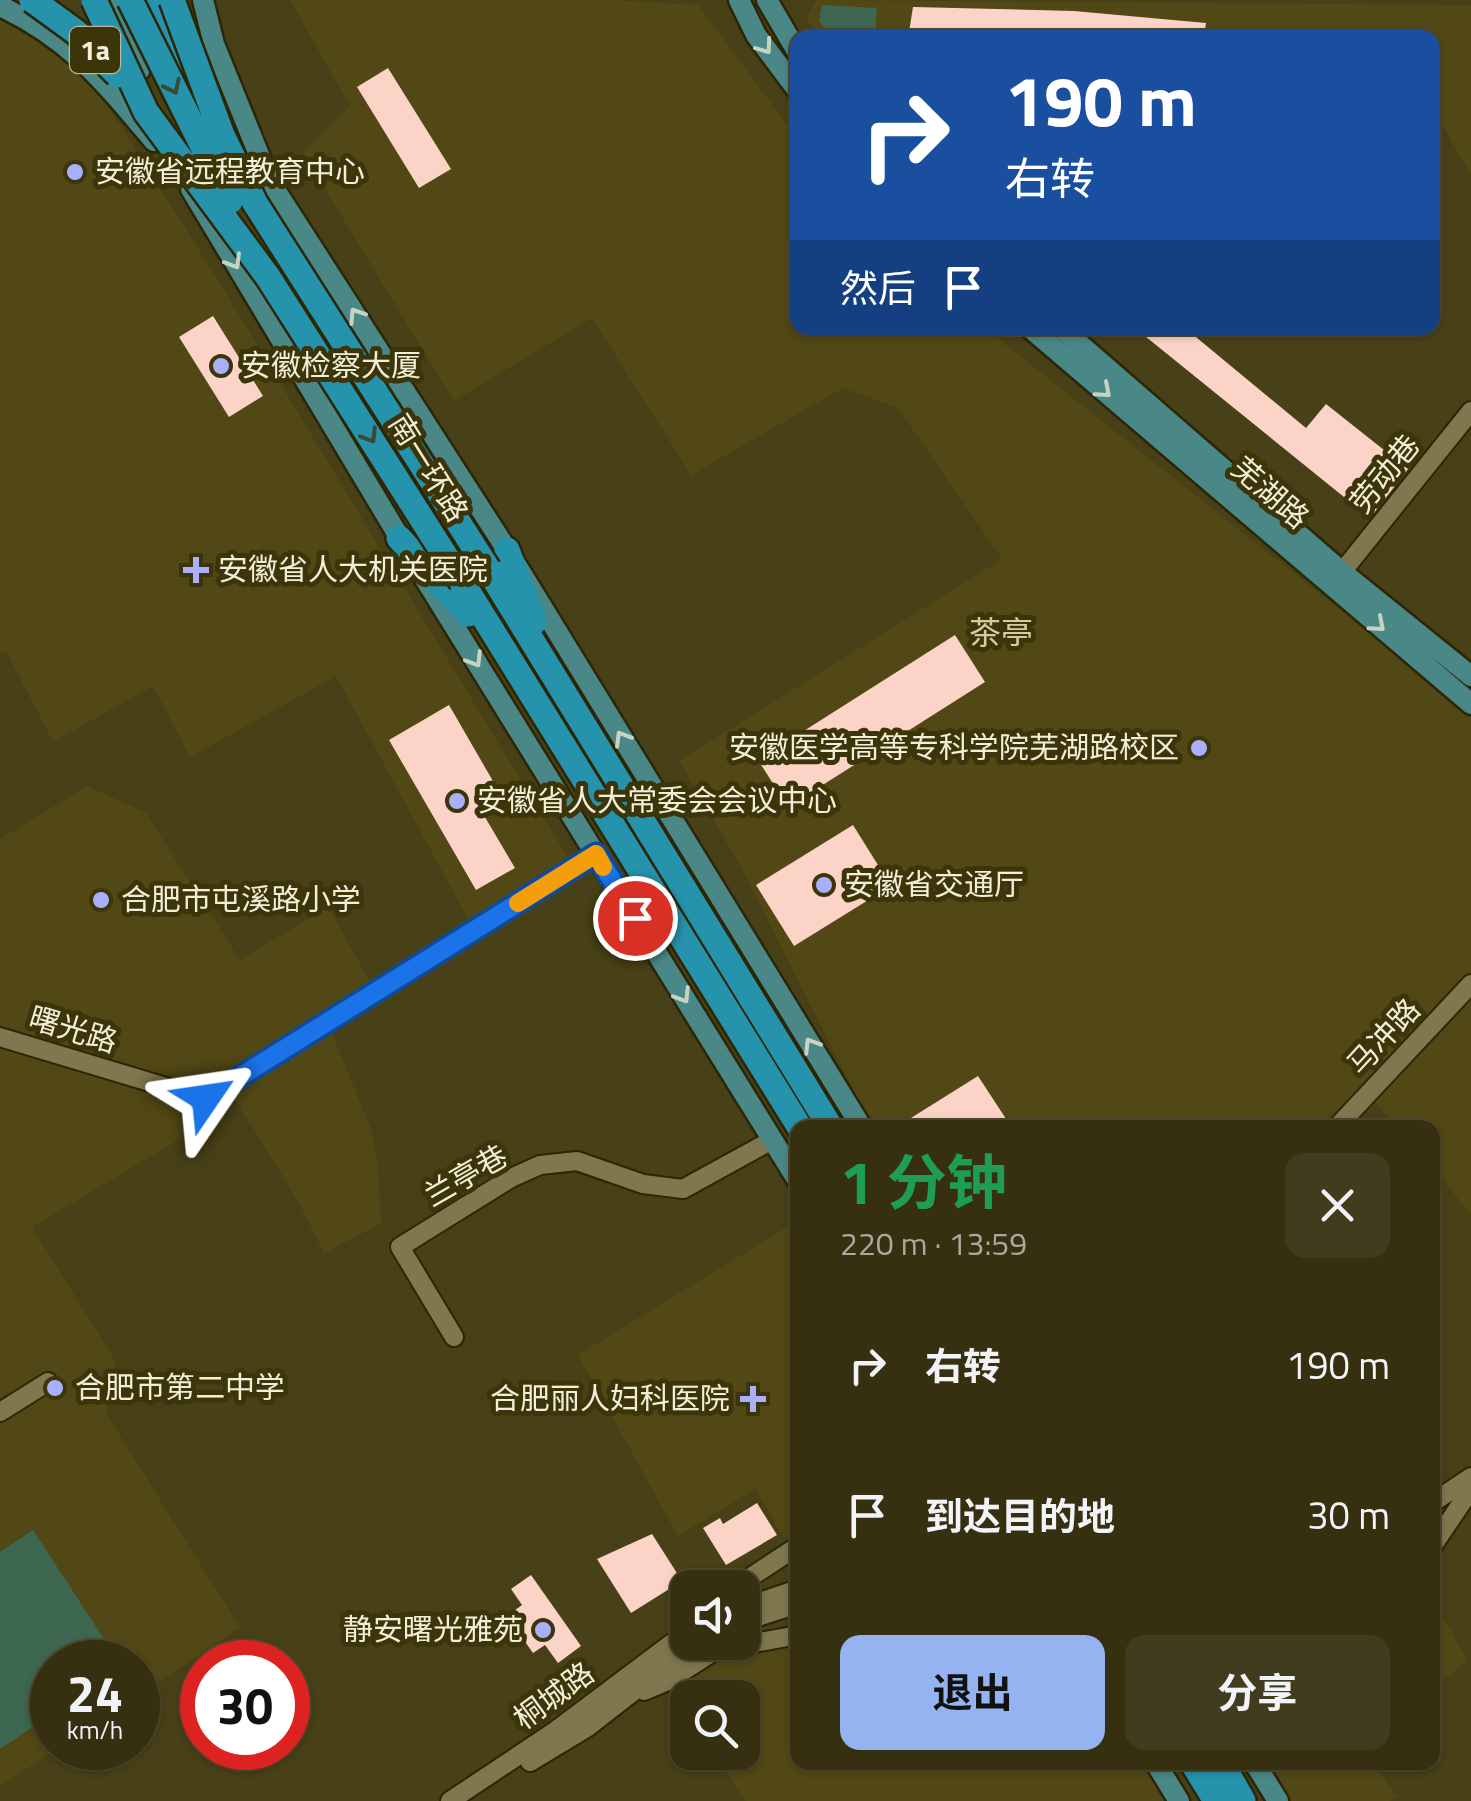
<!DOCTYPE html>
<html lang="zh">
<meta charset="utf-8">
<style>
:root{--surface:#363010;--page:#413c1e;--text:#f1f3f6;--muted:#aaa99f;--line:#504b30;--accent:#95b2f1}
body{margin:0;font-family:"Titillium Web","Noto Sans SC",sans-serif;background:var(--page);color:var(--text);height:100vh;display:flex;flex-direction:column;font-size:38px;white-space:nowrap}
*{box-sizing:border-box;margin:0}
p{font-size:32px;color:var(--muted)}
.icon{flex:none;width:55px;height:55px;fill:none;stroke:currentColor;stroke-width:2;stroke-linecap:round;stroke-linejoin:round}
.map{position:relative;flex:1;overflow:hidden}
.side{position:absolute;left:790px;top:1120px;width:650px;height:650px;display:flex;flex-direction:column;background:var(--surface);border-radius:20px;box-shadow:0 2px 8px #0004,0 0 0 2px var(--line)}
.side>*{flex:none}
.top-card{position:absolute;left:790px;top:30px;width:650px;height:305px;border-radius:20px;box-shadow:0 2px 8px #0004,0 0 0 2px var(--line);background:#1a4fa0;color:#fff;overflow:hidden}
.tools{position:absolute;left:670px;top:1570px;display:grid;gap:20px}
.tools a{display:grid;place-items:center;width:90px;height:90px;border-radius:20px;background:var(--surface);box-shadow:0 2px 8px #0004,0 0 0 2px var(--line);font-size:50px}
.speed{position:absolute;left:30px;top:1640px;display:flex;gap:20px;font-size:50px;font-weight:700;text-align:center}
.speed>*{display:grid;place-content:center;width:130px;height:130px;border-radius:50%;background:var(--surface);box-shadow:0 2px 8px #0004,0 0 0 2px var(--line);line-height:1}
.speed small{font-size:25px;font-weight:400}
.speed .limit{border:15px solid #d22;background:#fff;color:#111}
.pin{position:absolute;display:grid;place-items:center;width:85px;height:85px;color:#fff;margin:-42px;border:5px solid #fff;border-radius:50%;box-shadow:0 2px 10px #0007}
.me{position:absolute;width:110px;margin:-55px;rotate:58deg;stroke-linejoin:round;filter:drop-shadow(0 0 8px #0008)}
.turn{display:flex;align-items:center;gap:35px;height:210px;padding:0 50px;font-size:45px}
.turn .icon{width:130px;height:130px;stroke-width:2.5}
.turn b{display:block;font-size:70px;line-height:85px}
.then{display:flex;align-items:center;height:95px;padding:0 50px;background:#0003;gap:20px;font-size:38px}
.round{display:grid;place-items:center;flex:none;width:105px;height:105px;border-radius:20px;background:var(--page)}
.head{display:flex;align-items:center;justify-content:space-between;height:170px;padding:0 50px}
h1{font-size:60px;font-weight:700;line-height:75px;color:#1e9e55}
.button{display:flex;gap:20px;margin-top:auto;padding:20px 50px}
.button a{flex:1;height:115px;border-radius:20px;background:var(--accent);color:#111;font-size:40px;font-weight:700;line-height:115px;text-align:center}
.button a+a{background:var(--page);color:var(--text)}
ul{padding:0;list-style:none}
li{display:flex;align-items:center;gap:30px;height:150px;padding:0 50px}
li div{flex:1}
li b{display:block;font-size:38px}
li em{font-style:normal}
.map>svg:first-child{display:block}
.built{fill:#524815}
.green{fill:#3d6750}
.building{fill:#fcd4c7}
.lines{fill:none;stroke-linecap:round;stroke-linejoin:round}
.minor-casing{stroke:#2c2606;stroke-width:22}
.major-casing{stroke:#2c2606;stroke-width:25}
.highway-casing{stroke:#2c2606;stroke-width:30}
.minor{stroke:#7f774d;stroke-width:18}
.major{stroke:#4a8887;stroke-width:20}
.highway{stroke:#2693ad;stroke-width:25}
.highway-bridge-casing{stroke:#2c2606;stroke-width:30;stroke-linecap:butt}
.highway-bridge{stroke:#2693ad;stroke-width:25}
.oneway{stroke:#c8d4c3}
.oneway2{stroke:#374c33}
.route-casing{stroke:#114b97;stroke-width:25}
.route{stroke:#1a73e8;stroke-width:18}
.slow{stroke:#f59e0b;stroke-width:18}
.poi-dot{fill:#a8b0fc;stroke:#3d350a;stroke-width:4}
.labels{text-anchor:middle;stroke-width:10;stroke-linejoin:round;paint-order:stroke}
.shield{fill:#3d350a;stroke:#bcb69a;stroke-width:2.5}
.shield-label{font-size:28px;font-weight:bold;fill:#f2eed7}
.poi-label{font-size:30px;fill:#f2eed7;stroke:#3d350a;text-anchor:start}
.street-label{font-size:30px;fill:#f2eed7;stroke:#3d350a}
.neighbourhood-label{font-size:32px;fill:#d5cc9f;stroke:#3d350a}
</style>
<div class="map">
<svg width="1471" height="1801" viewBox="0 0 1471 1801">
<rect width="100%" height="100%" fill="#484016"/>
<path class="built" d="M290 0H611L698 5 797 138 798 328H985L1471 714V1214L1433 1169 1432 1128 1397 1127 1368 1094 1336 1127H872L741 867 679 761 1002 559 898 408 843 388 691 475 592 318 454 401 303 153 350 106Z
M816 0 1471 5V175L1433 109 1432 38H819L806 19Z
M0 13 89 76 211 269 573 866 474 930 336 676 190 757 153 686 53 742 6 651 0 653Z
M87 786 146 813 240 960 328 907 376 992 328 1023 371 1129 378 1167 381 1224 324 1253 298 1201 227 1086 206 1099 210 1121 32 1227 116 1362 106 1413 240 1628 138 1696V1662H52V1748H59L0 1786V839Z
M797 1221V1546L790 1550 756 1489 678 1536 578 1355Z
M1432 1597 1467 1660 1433 1689H1432Z
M797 1635 798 1762 1155 1763 1179 1801H745L714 1753 742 1752V1698H688L687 1711 668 1681 716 1650Z
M1254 1763H1374L1397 1797 1390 1801H1278Z"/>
<path class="green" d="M822 5 877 8 875 37H831L819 21Z
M33 1530 119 1662H52V1714L0 1749V1552Z"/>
<path class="building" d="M913 7 1074 11 1206 23 1204 38H908Z
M388 68 451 169 419 188 357 87Z
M213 316 263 396 229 417 179 337Z
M1135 328H1185L1306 428 1326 404 1408 469 1370 518Z
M955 635 985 682 788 807 758 760Z
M449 705 501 795 479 807 515 868 476 890 389 740Z
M853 825 891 886 794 946 756 885Z
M978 1076 1012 1128H895Z
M757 1503 777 1535 726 1565 703 1528 720 1518 723 1524Z
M652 1534 682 1581 631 1613 597 1559Z
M531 1575 581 1646 558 1663 545 1645 533 1653 507 1616 522 1605 511 1589Z"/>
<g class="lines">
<defs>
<path id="minor" d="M1342 572 1471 411
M0 1037 206 1099 595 854
M1336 1128 1471 984
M454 1337 400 1247 511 1178 540 1165 577 1161 643 1184 683 1189 772 1140
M0 1412 48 1382
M1432 1503 1471 1477
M1432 1547 1469 1492
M734 1588 798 1546
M742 1608 798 1589
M742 1622 798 1604
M644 1691 668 1681 716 1650 798 1635
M530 1762 588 1727 678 1657 704 1642
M450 1801 555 1731 688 1631"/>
<path id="major" d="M111 0 139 71
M203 0 214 44 270 182 507 550 862 1128
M739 0 756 35 798 91
M767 0 798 53
M0 6C72 40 104 82 154 141
M191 189 407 550
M1030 328 1471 704
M1061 328 1342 572 1471 676
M425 579 798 1181
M1155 1762 1179 1801
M1254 1762 1278 1801"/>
<path id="highway" d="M152 0 190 73
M399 538 468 614
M507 550 534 622
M488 569 831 1128
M462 582 800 1128
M1192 1762 1216 1801
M1221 1762 1243 1801"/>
</defs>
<use href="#minor" class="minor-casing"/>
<use href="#major" class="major-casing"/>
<use href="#highway" class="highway-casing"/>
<use href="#minor" class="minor"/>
<use href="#major" class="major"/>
<use href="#highway" class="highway"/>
<defs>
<path id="highway-bridge" d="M32 0 76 32 118 75
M94 0 146 112 268 277 462 582
M130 0 230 201
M172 0 222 135 255 203 488 569"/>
</defs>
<use href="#highway-bridge" class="highway-bridge-casing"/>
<use href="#highway-bridge" class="highway-bridge"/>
</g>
<defs><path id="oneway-chevron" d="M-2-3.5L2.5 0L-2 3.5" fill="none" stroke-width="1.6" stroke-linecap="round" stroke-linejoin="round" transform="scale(2.5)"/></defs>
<g class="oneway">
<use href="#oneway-chevron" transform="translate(765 47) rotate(54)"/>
<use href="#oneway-chevron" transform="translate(234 262) rotate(59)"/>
<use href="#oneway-chevron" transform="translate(356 315) rotate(-123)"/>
<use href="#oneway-chevron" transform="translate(1104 391) rotate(41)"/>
<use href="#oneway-chevron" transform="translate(1378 625) rotate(41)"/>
<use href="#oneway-chevron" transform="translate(475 660) rotate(58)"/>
<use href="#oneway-chevron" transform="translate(622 738) rotate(-121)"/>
<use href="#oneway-chevron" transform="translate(683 996) rotate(58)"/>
<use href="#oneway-chevron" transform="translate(811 1045) rotate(-122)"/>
</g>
<g class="oneway2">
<use href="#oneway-chevron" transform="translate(173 87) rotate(64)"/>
<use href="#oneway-chevron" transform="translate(370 436) rotate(58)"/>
</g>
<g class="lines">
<defs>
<path id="route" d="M206 1098 596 854 635 918"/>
</defs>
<use href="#route" class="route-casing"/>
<use href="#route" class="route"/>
<path class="slow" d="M518 903 596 854 603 867"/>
</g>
<g class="poi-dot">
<circle cx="75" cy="172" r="10"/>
<circle cx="221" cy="366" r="10"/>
<path d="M191 555h10v10h10v10h-10v10h-10v-10h-10v-10h10z"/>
<circle cx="1199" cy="748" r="10"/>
<circle cx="457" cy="801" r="10"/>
<circle cx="824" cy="885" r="10"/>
<circle cx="101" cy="900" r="10"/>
<circle cx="55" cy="1388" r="10"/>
<path d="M748 1384h10v10h10v10h-10v10h-10v-10h-10v-10h10z"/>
<circle cx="543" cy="1630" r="10"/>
</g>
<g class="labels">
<rect class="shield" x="70" y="27" width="50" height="46" rx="8"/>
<g class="shield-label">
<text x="95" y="60">1a</text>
</g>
<g class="poi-label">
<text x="95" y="182">安徽省远程教育中心</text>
<text x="241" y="376">安徽检察大厦</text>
<text x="218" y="580">安徽省人大机关医院</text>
<text x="1179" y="758" text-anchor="end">安徽医学高等专科学院芜湖路校区</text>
<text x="477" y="811">安徽省人大常委会会议中心</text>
<text x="844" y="895">安徽省交通厅</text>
<text x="121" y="910">合肥市屯溪路小学</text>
<text x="75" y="1398">合肥市第二中学</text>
<text x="730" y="1409" text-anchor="end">合肥丽人妇科医院</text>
<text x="523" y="1640" text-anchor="end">静安曙光雅苑</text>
</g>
<g class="street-label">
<text transform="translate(428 468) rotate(58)" y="10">南一环路</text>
<text transform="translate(1385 474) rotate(-51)" y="10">劳动巷</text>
<text transform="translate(1270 493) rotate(41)" y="10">芜湖路</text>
<text transform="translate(73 1030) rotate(17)" y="10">曙光路</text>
<text transform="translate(1384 1037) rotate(-47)" y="10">马冲路</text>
<text transform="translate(466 1176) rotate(-30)" y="10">兰亭巷</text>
<text transform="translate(554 1696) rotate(-36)" y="10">桐城路</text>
</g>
<g class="neighbourhood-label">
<text x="1001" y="644">茶亭</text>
</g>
</g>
</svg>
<div class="tools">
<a><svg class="icon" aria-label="sound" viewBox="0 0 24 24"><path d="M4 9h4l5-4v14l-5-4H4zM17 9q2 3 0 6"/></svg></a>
<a><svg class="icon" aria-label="search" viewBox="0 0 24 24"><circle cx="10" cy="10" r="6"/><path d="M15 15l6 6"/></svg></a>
</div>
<div class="speed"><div>24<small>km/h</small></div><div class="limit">30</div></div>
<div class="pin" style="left:635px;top:918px;background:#d93025"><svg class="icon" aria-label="arrive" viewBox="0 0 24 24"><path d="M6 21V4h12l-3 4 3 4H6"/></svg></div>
<svg class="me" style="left:206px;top:1098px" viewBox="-20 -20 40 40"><path d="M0-17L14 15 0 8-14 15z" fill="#1a73e8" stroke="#fff" stroke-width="4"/></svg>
<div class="top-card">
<div class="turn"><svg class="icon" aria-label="right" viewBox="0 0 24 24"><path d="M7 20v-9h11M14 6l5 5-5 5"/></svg><div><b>190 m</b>右转</div></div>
<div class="then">然后<svg class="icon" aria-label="arrive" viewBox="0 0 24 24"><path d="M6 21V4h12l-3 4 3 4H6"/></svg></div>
</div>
<section class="side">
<div class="head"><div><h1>1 分钟</h1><p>220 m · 13:59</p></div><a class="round"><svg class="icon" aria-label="close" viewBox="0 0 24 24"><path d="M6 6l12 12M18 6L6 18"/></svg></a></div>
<ul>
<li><svg class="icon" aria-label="right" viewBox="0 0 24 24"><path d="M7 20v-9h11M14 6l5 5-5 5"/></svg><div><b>右转</b></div><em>190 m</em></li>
<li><svg class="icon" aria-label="arrive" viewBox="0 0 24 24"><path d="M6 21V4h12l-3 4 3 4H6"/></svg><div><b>到达目的地</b></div><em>30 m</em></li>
</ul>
<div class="button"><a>退出</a><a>分享</a></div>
</section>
</div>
